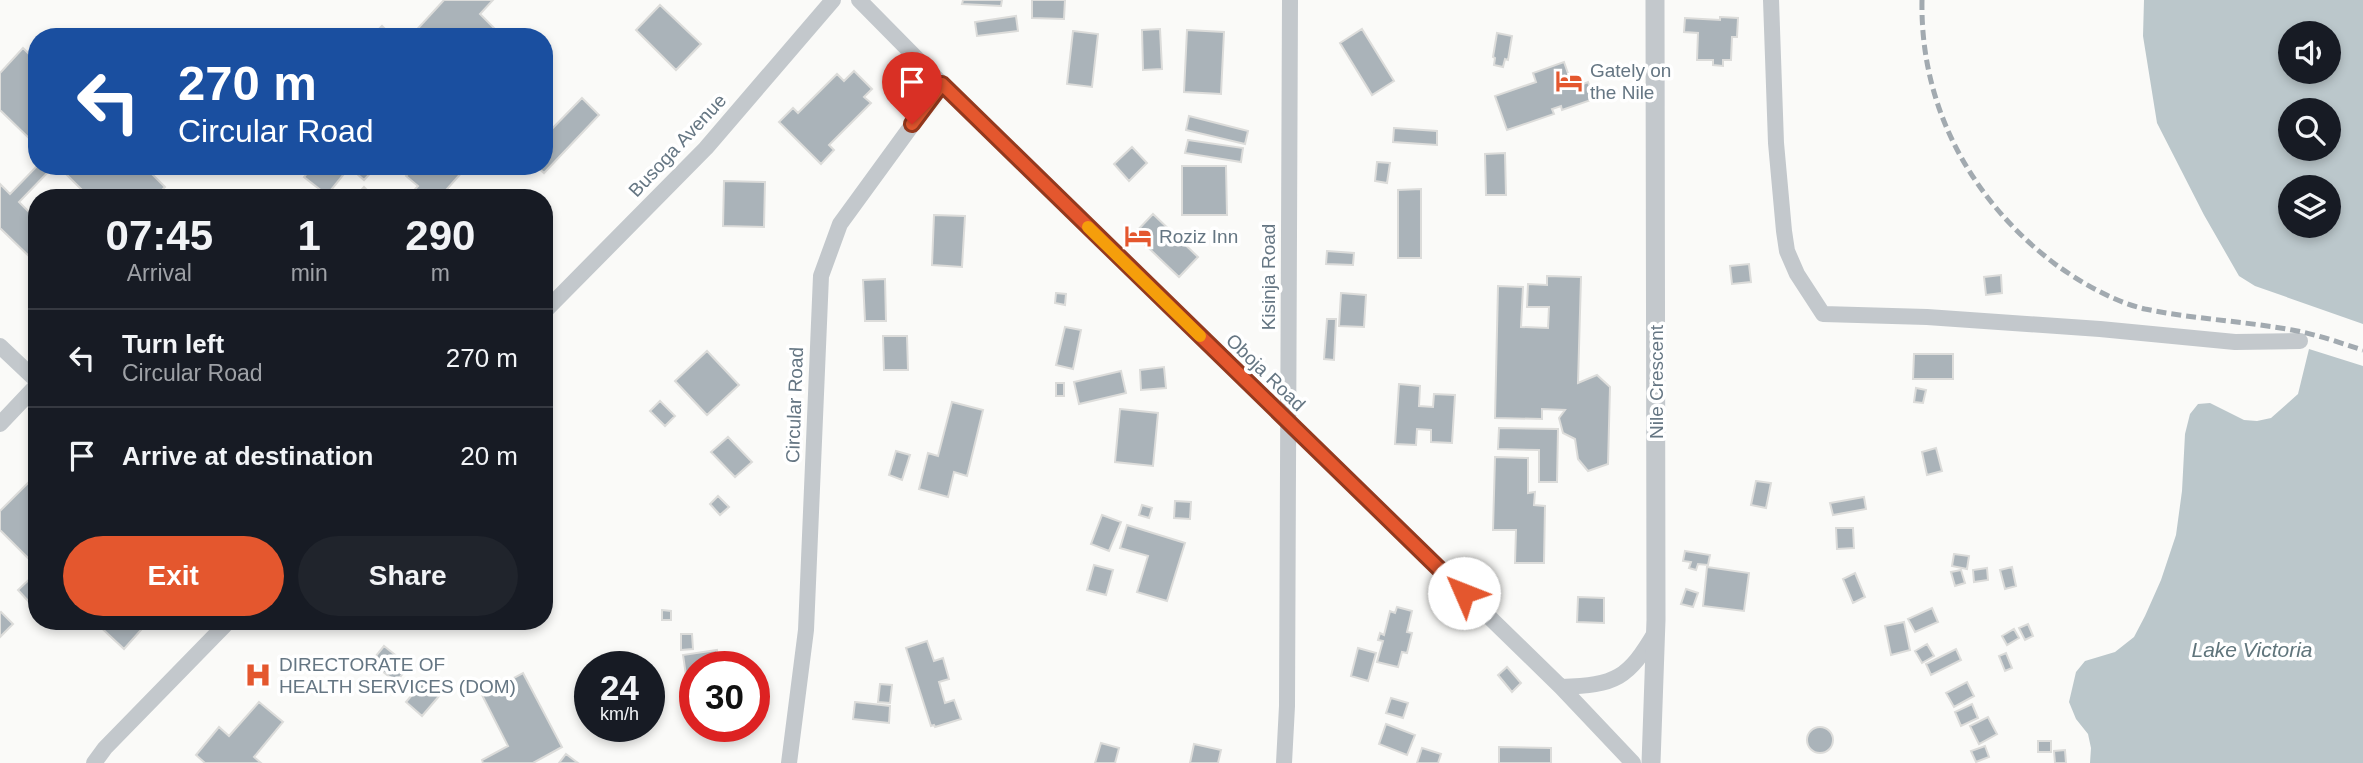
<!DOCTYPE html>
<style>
:root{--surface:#171b24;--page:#20242c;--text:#f1f3f6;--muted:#9ea1a6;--line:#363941;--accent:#e4572e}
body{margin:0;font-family:Helvetica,sans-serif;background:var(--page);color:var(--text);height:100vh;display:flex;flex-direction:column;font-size:26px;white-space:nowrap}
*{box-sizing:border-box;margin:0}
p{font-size:23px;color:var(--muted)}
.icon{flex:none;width:38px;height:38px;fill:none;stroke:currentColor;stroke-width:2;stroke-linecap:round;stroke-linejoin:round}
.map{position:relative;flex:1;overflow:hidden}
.drawer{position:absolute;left:28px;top:189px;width:525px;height:441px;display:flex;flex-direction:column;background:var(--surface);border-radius:28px;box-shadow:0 4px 10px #0003}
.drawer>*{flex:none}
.banner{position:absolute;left:28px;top:28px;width:525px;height:147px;border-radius:28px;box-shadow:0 4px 10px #0003;background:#1a4fa0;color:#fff;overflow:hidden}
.tools{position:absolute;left:2278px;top:21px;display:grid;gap:14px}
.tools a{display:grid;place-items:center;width:63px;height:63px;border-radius:50%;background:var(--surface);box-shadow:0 4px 10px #0003;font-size:35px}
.speed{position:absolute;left:574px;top:651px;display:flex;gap:14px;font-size:35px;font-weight:700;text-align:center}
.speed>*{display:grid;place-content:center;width:91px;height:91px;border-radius:50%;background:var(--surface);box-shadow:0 4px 10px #0003;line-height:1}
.speed small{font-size:18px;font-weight:400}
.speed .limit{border:10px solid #d22;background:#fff;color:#111}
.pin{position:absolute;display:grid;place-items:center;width:60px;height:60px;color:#fff;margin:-72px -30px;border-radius:50% 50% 50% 0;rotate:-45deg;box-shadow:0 0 7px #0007}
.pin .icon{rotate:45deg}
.me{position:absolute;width:77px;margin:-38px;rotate:314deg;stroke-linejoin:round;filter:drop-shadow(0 0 5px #0008)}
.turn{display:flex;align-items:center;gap:24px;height:147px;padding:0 35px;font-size:32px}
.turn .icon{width:91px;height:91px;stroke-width:2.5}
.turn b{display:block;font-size:49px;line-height:60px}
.eta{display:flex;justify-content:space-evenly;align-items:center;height:119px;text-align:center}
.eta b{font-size:42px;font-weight:700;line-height:49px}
.primary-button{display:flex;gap:14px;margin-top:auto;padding:14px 35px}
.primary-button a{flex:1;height:80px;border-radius:42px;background:var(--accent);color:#fff;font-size:28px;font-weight:700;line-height:80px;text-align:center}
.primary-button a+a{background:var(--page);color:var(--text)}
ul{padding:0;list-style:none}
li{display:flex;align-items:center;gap:21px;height:98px;padding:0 35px;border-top:2px solid var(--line)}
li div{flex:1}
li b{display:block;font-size:26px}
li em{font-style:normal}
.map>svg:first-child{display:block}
.water{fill:#bbc7cb;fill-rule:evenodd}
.building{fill:#aab3b9;stroke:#dcdcda;stroke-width:2}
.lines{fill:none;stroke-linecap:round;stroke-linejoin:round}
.minor{stroke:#c3c8cc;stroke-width:16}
.tertiary{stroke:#c3c8cc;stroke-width:19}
.rail{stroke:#a2aab0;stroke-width:5;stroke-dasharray:10 5;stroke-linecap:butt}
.route-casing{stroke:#94391e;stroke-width:18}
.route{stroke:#e4572e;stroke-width:12}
.slow{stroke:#f59e0b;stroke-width:12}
.labels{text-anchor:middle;stroke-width:7;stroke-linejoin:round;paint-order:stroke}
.poi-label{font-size:19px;fill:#657683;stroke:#fff;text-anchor:start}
.street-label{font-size:19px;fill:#657683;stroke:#fff}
.water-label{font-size:21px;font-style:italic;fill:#60757c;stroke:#fff}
</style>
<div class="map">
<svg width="2363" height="763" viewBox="0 0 2363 763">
<rect width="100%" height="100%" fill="#fafaf8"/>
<path class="water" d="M2144 0H2363V324L2255 286 2239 276 2204 215 2157 123 2143 36ZM2291 33H2329V72H2291ZM2291 110H2329V149H2291ZM2291 187H2329V226H2291Z
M2309 349 2363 366V763H2090L2091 748 2088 734 2076 719 2069 702 2076 672 2085 661 2115 652 2134 637 2145 616 2161 580 2176 535 2182 491 2185 434 2190 414 2198 404 2210 403 2244 420 2257 421 2271 418 2298 394Z"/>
<path class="building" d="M444 0H493L480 14 495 29 488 37H474L466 30 460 37H410Z
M963 0H1002L1001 6 962 4Z
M1032 0H1065L1064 19 1032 18Z
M660 5 701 44 676 70 636 30Z
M1016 16 1018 31 977 36 975 22Z
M1720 17 1738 18 1737 37H1732L1731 60H1723V66L1713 65V60H1697L1698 33 1684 32 1685 18 1720 20Z
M382 26 393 37H371Z
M1160 29 1162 69 1143 70 1142 30Z
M1362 29 1394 81 1372 95 1340 43Z
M1187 30 1224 32 1221 94 1184 92Z
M1073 31 1098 34 1092 87 1067 84Z
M1497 33 1512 36 1508 60 1505 59 1503 67 1494 65 1495 58 1493 57Z
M23 48 37 62V146L0 110V73Z
M1564 62 1573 88 1588 82 1594 99 1562 110 1561 106 1552 109 1554 114 1507 130 1495 96 1536 82 1533 73Z
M854 71 872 89 864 97 871 103 829 145 834 150 821 164 779 122 793 108 798 113 837 74 844 81Z
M582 98 599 115 544 173 536 166H544V137Z
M1189 116 1248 131 1245 144 1186 130Z
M1394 128 1437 131V145L1393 142Z
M1188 140 1243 148 1241 162 1185 153Z
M1132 147 1147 163 1129 181 1114 164Z
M1505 153 1506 195H1486L1485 154Z
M1377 162 1390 163 1387 183 1375 181Z
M37 166H54L19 202 37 220V264L0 228V184L10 194Z
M58 166H123L126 169 128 166H144L165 187 154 198H90Z
M313 166H344L348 169 327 195 304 177Z
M348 166H377L364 180Z
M415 166H460L464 170 439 198H407L418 186 406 176Z
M1182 166H1226L1227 215H1182Z
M724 181 765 182 764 227 723 226Z
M364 187 375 198H354Z
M1421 189V258H1398V190Z
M1153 214 1198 257 1179 277 1134 234Z
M934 215 965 216 962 267 932 265Z
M1327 251 1354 253 1353 265 1326 264Z
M1749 264 1751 282 1732 284 1730 266Z
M2001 275 2002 293 1986 295 1984 277Z
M1547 276 1581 277 1578 383 1597 375 1610 387 1608 464 1588 471 1578 459 1575 439 1563 433 1559 418 1565 410 1542 409V419L1495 418 1498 286 1523 287 1521 327 1548 328 1549 307H1527L1528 284 1547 285Z
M885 279 886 321H865L863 280Z
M1056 293 1066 294 1065 305 1055 303Z
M1341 293 1366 295 1364 327 1339 326Z
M1327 319H1336L1334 360 1324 359Z
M1065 327 1081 330 1073 369 1056 365Z
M883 336H907L908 370H884Z
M707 351 739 385 707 415 675 381Z
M1914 354H1953V379H1913Z
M1164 367 1166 388 1141 390 1140 370Z
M1121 371 1126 393 1079 404 1074 382Z
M1056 383H1064V396H1056Z
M1399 384 1420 386 1419 406 1433 407 1434 394 1455 395 1452 443 1431 442V430L1417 429 1416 445 1395 444Z
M1916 388 1926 390 1923 403 1914 402Z
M660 401 675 416 665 426 650 411Z
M952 402 983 410 967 476 954 472 948 497 919 489 928 453 938 456Z
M1120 409 1158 413 1153 466 1115 462Z
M1499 428 1558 429 1557 482H1539V450L1498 449Z
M728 437 752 462 735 477 711 452Z
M1936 448 1942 471 1927 475 1922 452Z
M896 451 910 455 902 480 889 475Z
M1495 457 1528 458V493L1535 492 1534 505 1545 506 1544 563H1515L1516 530H1493Z
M37 474V567L0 530V511Z
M1756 481 1771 483 1766 508 1751 505Z
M718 496 729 507 720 515 710 504Z
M1864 497 1866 509 1833 515 1830 503Z
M1175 501 1191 502 1190 519 1174 518Z
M1142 505 1152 508 1149 518 1139 515Z
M1102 515 1121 522 1109 551 1091 544Z
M1127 525 1185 543 1167 601 1137 592 1148 556 1120 548Z
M1836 528H1853L1854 548 1837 549Z
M1685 551 1710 555 1708 565 1698 564 1696 570 1689 568 1691 562 1683 561Z
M1954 554 1969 556 1967 569 1952 566Z
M1094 565 1113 570 1106 595 1087 590Z
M1707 567 1749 573 1744 611 1703 606Z
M2012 567 2016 586 2005 589 2000 570Z
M1987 568 1988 580 1974 582 1973 570Z
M1961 570 1965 583 1955 586 1951 572Z
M1855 573 1865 597 1853 603 1843 579Z
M34 575 37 578V596L30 603 18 590Z
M1686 589 1698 593 1693 607 1681 604Z
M1578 597 1604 598V623L1577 622Z
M1397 607 1412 611 1407 632 1412 633 1407 653 1402 652 1398 667 1377 662 1383 641 1378 640 1380 633 1384 635 1390 611 1395 613Z
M1932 608 1938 622 1915 632 1908 619Z
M662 610 671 611V620H662Z
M1 612 13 624 0 637V613Z
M94 621H149L124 649Z
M1904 622 1910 650 1891 655 1885 626Z
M2028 624 2033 636 2025 640 2019 628Z
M2014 629 2019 638 2007 645 2002 636Z
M681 634H692L693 649 681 650Z
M927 641 934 661 943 658 949 679 939 682 945 703 954 700 961 719 935 727 934 725 931 726 906 648Z
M1927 644 1934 656 1922 663 1915 651Z
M384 646 409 666 396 682 371 662Z
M1358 648 1376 653 1368 681 1351 676Z
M1956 649 1961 660 1931 675 1926 664Z
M717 650 719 667H695V709H691L683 655Z
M2006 653 2012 668 2005 671 1999 656Z
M1507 667 1521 683 1512 692 1498 675Z
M523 673 562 747 533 763H483L482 760 508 746 482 695Z
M424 681 440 695 422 716 406 702Z
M1967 682 1974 696 1954 707 1946 693Z
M880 684 892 685 890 703 878 702Z
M1391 698 1408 703 1403 718 1386 713Z
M259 702 283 722 254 757 261 763H205L196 755 219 727 229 736Z
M855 702 890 706 889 723 853 719Z
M1972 704 1978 718 1961 726 1955 712Z
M1988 717 1997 734 1979 744 1970 726Z
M1386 724 1415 735 1407 755 1379 744Z
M1807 740a13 13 0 1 1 26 0a13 13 0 1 1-26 0Z
M2038 741H2051V752H2038Z
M1101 743 1119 748 1115 763H1095Z
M1194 744 1221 750 1218 763H1190Z
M1985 746 1989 757 1976 762 1971 751Z
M1499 747 1551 748V763H1499Z
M1422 748 1441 754 1438 763H1417Z
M2065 750 2066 763H2055L2054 751Z
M566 754 578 763H559Z"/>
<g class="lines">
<path class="minor" d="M859 0 942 84 1561 687 1633 763
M1771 0 1776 143 1784 231 1787 251 1797 274 1823 314 1927 317 2100 329 2235 342 2300 341
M544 312 706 148 833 0
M0 346 37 381
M0 424 37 385
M1561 687C1616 685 1628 679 1656 631
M94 763 105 748 229 621
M789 763 806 630 821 276 840 224 942 84
M1284 763 1287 706 1290 0"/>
<path class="tertiary" d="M1651 763 1656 620 1655 0"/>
<path class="rail" d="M1922 0C1920 107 1971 200 2055 264 2080 282 2114 302 2145 309 2193 319 2243 321 2292 330 2316 334 2340 343 2363 350"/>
</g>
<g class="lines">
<defs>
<path id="route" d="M912 124 942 84 1464 593"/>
</defs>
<use href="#route" class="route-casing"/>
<use href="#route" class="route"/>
<path class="slow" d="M1088 227 1200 336"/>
</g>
<defs>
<symbol id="hotel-bare" viewBox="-9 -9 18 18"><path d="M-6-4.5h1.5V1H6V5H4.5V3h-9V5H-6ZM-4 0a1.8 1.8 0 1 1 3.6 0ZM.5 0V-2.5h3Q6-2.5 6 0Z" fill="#e4572e" stroke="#fff" stroke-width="2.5" paint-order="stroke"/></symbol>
<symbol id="hospital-bare" viewBox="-9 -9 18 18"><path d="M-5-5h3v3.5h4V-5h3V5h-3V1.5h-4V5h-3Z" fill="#e4572e" stroke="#fff" stroke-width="2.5" paint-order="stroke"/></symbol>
</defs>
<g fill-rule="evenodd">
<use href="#hotel-bare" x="1550" y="62" width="38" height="38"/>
<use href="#hotel-bare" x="1119" y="217" width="38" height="38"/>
<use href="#hospital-bare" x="239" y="656" width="38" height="38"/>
</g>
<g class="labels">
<g class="poi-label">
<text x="1590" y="77">Gately on<tspan x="1590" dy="22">the Nile</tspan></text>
<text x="1159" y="243">Roziz Inn</text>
<text x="279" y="671">DIRECTORATE OF<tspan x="279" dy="22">HEALTH SERVICES (DOM)</tspan></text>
</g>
<g class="street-label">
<text transform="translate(677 145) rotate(-47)" y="7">Busoga Avenue</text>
<text transform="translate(1268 277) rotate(-90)" y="7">Kisinja Road</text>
<text transform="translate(1266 372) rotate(44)" y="7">Oboja Road</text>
<text transform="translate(1656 382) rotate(-90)" y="7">Nile Crescent</text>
<text transform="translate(794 405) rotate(-88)" y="7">Circular Road</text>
</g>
<g class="water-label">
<text x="2252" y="657">Lake Victoria</text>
</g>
</g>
</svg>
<div class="tools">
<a><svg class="icon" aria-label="sound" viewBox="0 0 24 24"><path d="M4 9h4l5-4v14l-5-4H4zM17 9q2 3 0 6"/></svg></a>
<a><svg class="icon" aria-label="search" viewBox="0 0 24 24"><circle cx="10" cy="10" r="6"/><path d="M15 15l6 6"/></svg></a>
<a><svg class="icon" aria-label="layers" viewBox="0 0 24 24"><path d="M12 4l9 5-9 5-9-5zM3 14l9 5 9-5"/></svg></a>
</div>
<div class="speed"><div>24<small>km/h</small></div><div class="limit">30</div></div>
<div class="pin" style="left:912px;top:124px;background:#d93025"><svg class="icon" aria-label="arrive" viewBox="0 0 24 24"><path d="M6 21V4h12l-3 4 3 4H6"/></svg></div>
<svg class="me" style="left:1464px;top:593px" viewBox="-20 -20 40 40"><circle r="19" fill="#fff"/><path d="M0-13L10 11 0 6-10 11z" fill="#e4572e"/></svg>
<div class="banner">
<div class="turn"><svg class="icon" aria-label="left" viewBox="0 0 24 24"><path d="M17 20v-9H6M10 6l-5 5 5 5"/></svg><div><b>270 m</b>Circular Road</div></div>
</div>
<section class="drawer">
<div class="eta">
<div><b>07:45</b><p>Arrival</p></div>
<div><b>1</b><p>min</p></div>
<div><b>290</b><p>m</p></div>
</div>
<ul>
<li><svg class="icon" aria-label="left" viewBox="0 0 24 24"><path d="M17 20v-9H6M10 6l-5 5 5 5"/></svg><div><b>Turn left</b><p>Circular Road</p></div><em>270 m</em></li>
<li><svg class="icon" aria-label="arrive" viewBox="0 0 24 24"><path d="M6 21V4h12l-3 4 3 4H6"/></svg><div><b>Arrive at destination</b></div><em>20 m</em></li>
</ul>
<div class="primary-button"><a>Exit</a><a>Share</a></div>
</section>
</div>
